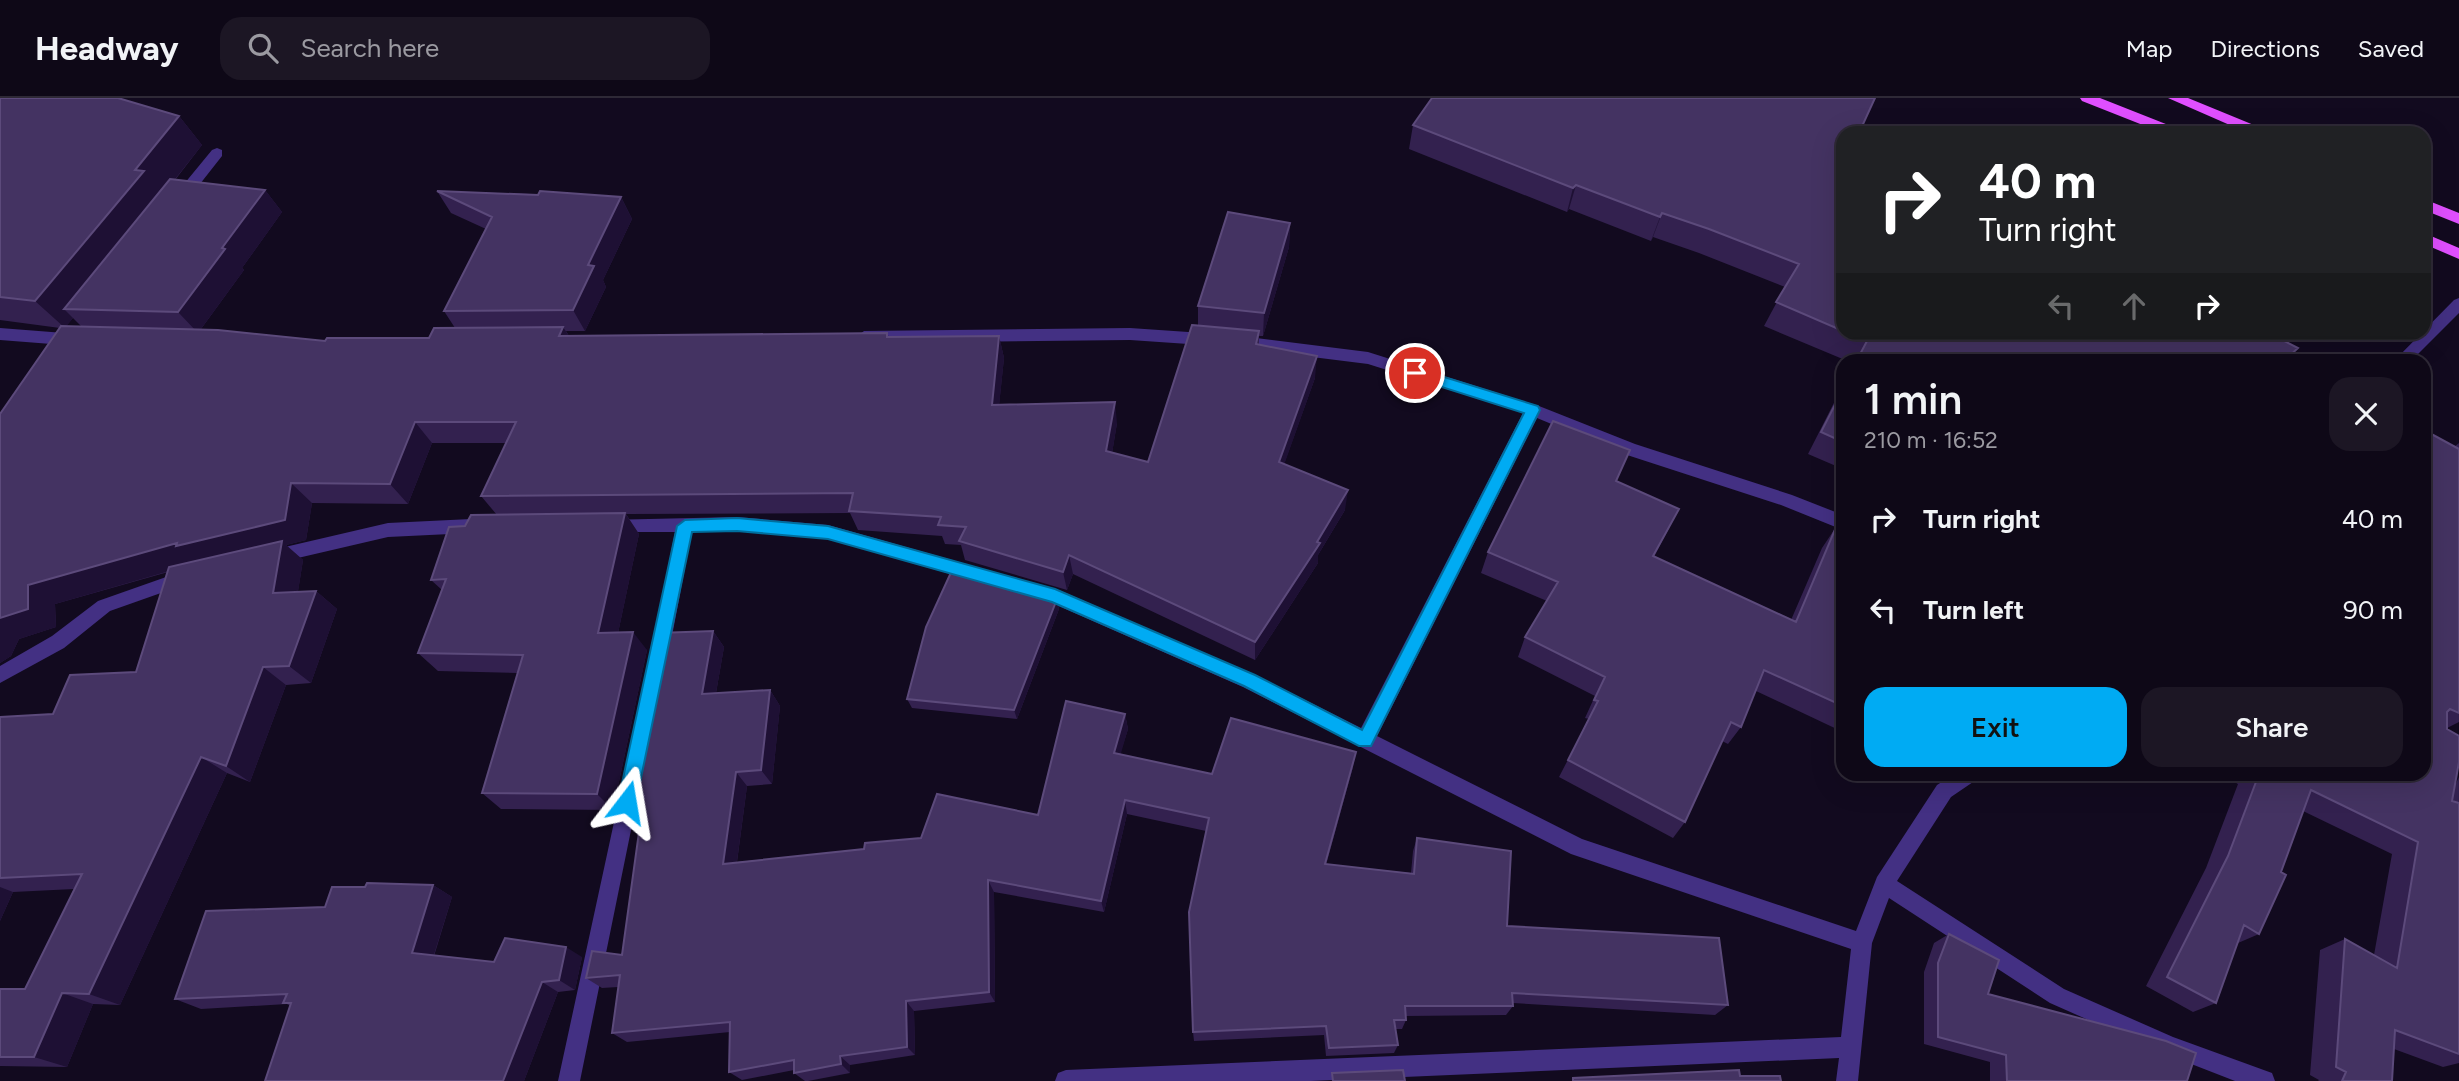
<!DOCTYPE html>
<meta charset="utf-8">
<style>
:root{--surface:#0e0817;--page:#1c1624;--text:#f1f3f6;--muted:#9b9aa1;--line:#2e2936;--accent:#00abf3}
body{margin:0;font-family:Figtree,sans-serif;background:var(--page);color:var(--text);height:100vh;display:flex;flex-direction:column;font-size:26px;white-space:nowrap}
*{box-sizing:border-box;margin:0}
p{font-size:23px;color:var(--muted)}
.icon{flex:none;width:38px;height:38px;fill:none;stroke:currentColor;stroke-width:2;stroke-linecap:round;stroke-linejoin:round}
.map{position:relative;flex:1;overflow:hidden}
.side{position:absolute;left:1836px;top:256px;width:595px;height:427px;display:flex;flex-direction:column;background:var(--surface);border-radius:21px;box-shadow:0 7px 28px #0002,0 0 0 2px var(--line)}
.side>*{flex:none}
.guide{position:absolute;left:1836px;top:28px;width:595px;height:214px;border-radius:21px;box-shadow:0 7px 28px #0002,0 0 0 2px var(--line);background:#202124;color:#fff;overflow:hidden}
.pin{position:absolute;display:grid;place-items:center;width:60px;height:60px;color:#fff;margin:-30px;border:4px solid #fff;border-radius:50%;box-shadow:0 2px 7px #0007}
.me{position:absolute;width:77px;margin:-38px;rotate:14deg;stroke-linejoin:round;filter:drop-shadow(0 0 5px #0008)}
.turn{display:flex;align-items:center;gap:24px;height:147px;padding:0 28px;font-size:32px}
.turn .icon{width:91px;height:91px;stroke-width:2.5}
.turn b{display:block;font-size:49px;line-height:60px}
.lanes{display:flex;align-items:center;height:66px;padding:0 28px;background:#0003;justify-content:center;gap:35px;direction:ltr}
.lanes .off{opacity:.35}
.round{display:grid;place-items:center;flex:none;width:74px;height:74px;border-radius:21px;background:var(--page)}
.head{display:flex;align-items:center;justify-content:space-between;height:119px;padding:0 28px}
h1{font-size:42px;font-weight:600;line-height:52px}
.primary-button{display:flex;gap:14px;margin-top:auto;padding:14px 28px}
.primary-button a{flex:1;height:80px;border-radius:21px;background:var(--accent);color:#111;font-size:28px;font-weight:600;line-height:80px;text-align:center}
.primary-button a+a{background:var(--page);color:var(--text)}
ul{padding:0;list-style:none}
li{display:flex;align-items:center;gap:21px;height:91px;padding:0 28px}
li div{flex:1}
li b{display:block;font-size:26px}
li em{font-style:normal}
header{display:flex;align-items:center;gap:42px;box-sizing:border-box;height:98px;padding:0 35px;background:var(--surface);border-bottom:2px solid var(--line)}
header strong{font-size:33px}
nav{display:flex;gap:38px;margin-inline-start:auto;font-size:24px}
.search{width:490px;height:63px;background:var(--page);display:flex;align-items:center;gap:18px;box-sizing:border-box;padding:0 24px;border-radius:21px;color:var(--muted);font-size:26px}
.map>svg:first-child{display:block}
.lines{fill:none;stroke-linecap:round;stroke-linejoin:round}
.minor{fill:#433083;fill-rule:evenodd}
.primary{fill:#e04fff;fill-rule:evenodd}
.wall{fill:#33214f;fill-rule:evenodd}
.shaded-wall{fill:#1e1034}
.building{fill:#443362;stroke:#5c4a7b;stroke-width:2}
.route{fill:#00abf3;stroke:#006f9e;stroke-width:2}
</style>
<header>
<strong>Headway</strong>
<div class="search"><svg class="icon" aria-label="search" viewBox="0 0 24 24"><circle cx="10" cy="10" r="6"/><path d="M15 15l6 6"/></svg>Search here</div>
<nav><a>Map</a><a>Directions</a><a>Saved</a></nav>
</header>
<div class="map">
<svg width="2459" height="983" viewBox="0 0 2459 983">
<rect width="100%" height="100%" fill="#120a1f"/>
<g class="lines">
<path class="minor" d="M217 50 222 52V58L185 105H175V97L212 52Z
M2459 200V215L2412 262H2395L2454 202Z
M0 230 77 236 85 242 77 248 0 242Z
M1130 230 1232 237 1368 254 1539 308 1635 346 1792 397 1843 417V432L1781 407 1624 356 1537 320 1377 638 1582 741 1856 833 1877 779 1937 687 1954 676H1978L1976 682 1951 699 1897 783 2064 891 2173 939 2272 975 2275 983H2235L2163 955 2050 905 1889 800 1872 845 1858 983H1836L1839 960 1311 983H1055L1058 975 1066 972 1841 939 1851 851 1571 756 1243 589 1052 505 828 441 737 433H692L668 559 665 565 659 567 653 565 650 559 675 434H611L605 432 603 427 605 422 737 419 828 427 1061 493 1255 577 1361 630 1523 315 1368 266 1232 249 1130 242 864 245 856 239 864 233Z
M471 421 477 423 480 428 477 433 471 435 388 439 272 466 266 464 263 459 266 454 272 452 388 425Z
M186 472 192 474 195 479 192 484 110 513 64 550 0 585V568L52 538 98 503Z
M633 669 640 672 642 678 580 983H558L624 678 626 672Z"/>
<path class="primary" d="M2080 0H2100L2181 32 2183 35H2163L2082 3Z
M2168 0H2188L2266 32 2268 35H2248Z
M2424 101 2459 115V126L2424 112Z
M2424 135 2459 150V161L2424 146Z"/>
</g>
<path class="wall" d="M0 0 179 18 202 47 175 82 265 92 282 114 242 170 244 172 201 231 325 243 429 240 455 230 444 213 486 131 451 115 437 93 621 99 632 121 603 182 606 189 585 233H566L569 238 887 235 889 239 999 238 1004 260 999 307 1117 325 1112 355 1148 364 1198 228V208L1290 125 1289 149 1263 238H1259V246L1315 280 1284 366 1345 412 1318 457V465L1255 562 1073 476 1067 492 965 462 961 447 945 446 942 438 858 432 850 415 626 416 639 436 618 535 647 552 613 712 501 711 482 695 518 575 438 573 418 555 442 492 431 482 465 428 497 417 481 398 506 345H432L408 406 312 405 306 442 286 447 303 462 298 493H316L337 511 311 585 286 587 250 684 227 675 120 907 93 906 67 969 0 968V891H25L74 791 13 794 0 823V619L53 616 136 574 168 474 55 506 56 529 19 541 11 558 0 565V316L60 230 0 222ZM73 220 82 229 66 228Z
M1413 27 1843 35V234H2267L2285 262H1845L1764 228 1785 189 1699 155 1653 139 1651 143 1569 111 1567 114 1409 51Z
M1843 287V371L1808 356Z
M2459 345V624L2447 630 2454 690 2459 679V965L2443 969 2394 951 2392 983H2318L2319 982 2310 977 2320 852 2345 841 2374 857 2392 756 2303 713 2259 836 2238 845 2216 905 2193 914 2146 888 2206 770 2238 686 2220 676H2424L2454 349Z
M1617 383 1679 411 1654 459 1791 522 1822 450 1836 429 1843 432V634L1756 593 1741 629 1728 646 1722 643 1685 724 1673 740 1559 679 1589 621 1585 620 1595 598 1518 559 1525 539 1547 503 1481 475 1488 454Z
M1057 501 1059 511 1017 621 912 610 907 601Z
M713 533 724 549 716 595 770 592 780 608 772 686 747 688 737 764 864 751 1038 717 1125 616 1128 631 1120 656 1212 676 1353 669 1326 767 1411 775 1413 753 1417 740 1507 828 1728 907 1715 917 1513 905V908L1506 917 1406 918V922L1402 931H1395L1398 947 1394 955 1326 958 1324 937 1194 943 1193 934 1206 733 1127 716 1104 814 994 794 995 904 914 913 915 957 850 967V975L808 983H805L794 975V972L742 982 729 974 730 934 627 944 612 935 618 889 602 890 586 880 622 857 642 712H638L624 698Z
M433 787 452 799 434 858 494 864 582 859 575 892 558 894 524 983H265L290 908 287 906 201 911 175 901 325 809 365 789Z
M1949 836 1988 896 2187 983H1990V964L1924 946V874L1934 845Z"/>
<path class="shaded-wall" d="M179 18 202 47 164 95 64 211 73 220 65 230 35 203 135 72Z
M1576 87 1569 111 1567 114 1573 90Z
M265 92 282 114 242 170 244 172 198 235 178 214 222 150Z
M621 99 632 121 603 182 606 189 585 233 573 212 588 167Z
M1662 115 1653 139 1651 143 1660 119Z
M1290 125 1289 149 1263 238 1264 215Z
M563 229 577 250 559 238Z
M999 238 1004 260 997 328 992 307Z
M1317 258 1315 280 1278 384 1279 364Z
M1115 304 1117 325 1109 374 1106 353Z
M415 324 432 345 408 406 390 386Z
M291 385 312 405 306 442 286 447 303 462 295 513 273 495 197 465 55 506 56 529 19 541 11 558 0 565V520L28 487Z
M1348 392 1345 412 1318 457V465L1255 562V544Z
M625 415 639 436 614 554 598 535Z
M1069 457 1073 476 1067 492 1063 474Z
M316 493 337 511 311 585 289 568Z
M1057 501 1059 511 1017 621 1014 612Z
M713 533 724 549 713 612 702 596Z
M633 534 647 552 613 712 597 696Z
M263 569 286 587 250 684 226 668Z
M770 592 780 608 772 686 761 672Z
M1125 616 1128 631 1117 669 1114 655Z
M1356 654 1353 669 1322 779 1325 766Z
M201 659 227 675 120 907 89 896Z
M736 674 747 688 735 778 723 766Z
M1125 702 1127 716 1104 814 1101 803Z
M988 782 994 794 995 904 989 894Z
M433 787 452 799 431 866 412 855Z
M0 789 13 794 0 823Z
M566 849 582 859 575 892 559 882Z
M542 884 558 894 524 983H503Z
M62 895 93 906 67 969 34 959Z
M906 903 914 913 915 957 907 949Z
M840 958 850 967V975L841 966Z"/>
<path class="building" d="M0 0H118L179 18 135 72 144 73 35 203 0 199Z
M1432 0H1875L1859 35H1843V233L1776 204 1799 166 1709 131 1662 115 1660 119 1576 87 1573 90 1413 27Z
M170 81 265 92 222 150 225 151 178 214 64 211Z
M437 93 538 97 540 93 621 99 588 167 594 168 573 212 444 213 492 119Z
M1228 114 1290 125 1264 215 1198 208Z
M1192 227 1259 233 1256 246 1317 258 1279 364 1348 392 1317 444 1320 445 1255 544 1069 457 1063 474 959 443 966 429 938 427 941 419 849 413 853 395 481 398 516 324H415L390 386 291 385 285 422 176 448 177 445 28 487V511L0 520V316L61 228 218 232 325 243 327 240H429L434 230 563 229 559 238 887 235V239L999 238 992 307 1115 304 1106 353 1148 364Z
M1846 234H2267L2298 250 2285 262H1857L1867 243Z
M1843 291V344L1821 334Z
M1553 323 1630 352 1616 383 1679 411 1653 458 1796 524 1836 429 1843 432V608L1764 572 1741 629 1731 624 1685 724 1568 662 1598 603 1594 602 1605 579 1525 539 1558 484 1488 454Z
M2424 332 2459 351V615L2450 611 2447 614V631L2459 638V664L2452 703 2459 705V956L2395 932 2392 983H2342L2346 974 2336 969 2345 841 2397 870 2418 744 2311 692 2281 774 2286 777 2259 836 2244 827 2216 905 2167 879 2228 758 2259 676H2424Z
M625 415 598 535 633 534 597 696 482 695 523 557 418 555 446 481 431 482 449 429 465 428 471 417Z
M282 443 273 495 316 493 289 568 263 569 226 668 201 659 89 896 62 895 34 959H0V891H25L82 776 0 780V619L53 616 70 577 136 574 169 469Z
M953 470 1057 501 1014 612 907 601 926 529Z
M713 533 702 596 770 592 761 672 736 674 723 766 864 751 865 745 921 740 937 696 1038 717 1066 603 1125 616 1114 655 1212 676 1231 620 1356 654 1325 766 1414 776 1417 740 1511 753 1507 828 1719 840 1728 907 1512 895 1513 908H1405L1406 922H1394L1398 947 1329 950 1326 928 1193 934 1189 814 1209 720 1125 702 1101 803 988 782 989 894 906 903 907 949 840 958 841 966 794 975V962L729 974 730 924 612 935 620 877 586 880 592 853 622 857 644 698H624L658 535Z
M367 785 433 787 412 855 494 864 505 840 566 849 559 882 542 884 503 983H265L291 905H283L287 896 175 901 206 813 325 809 332 789H365Z
M1949 836 1999 862 1988 896 2166 943 2196 955 2187 983H2007L2006 957 1938 939V865Z
M1403 972 1405 983H1333L1332 975Z
M1739 972 1740 978H1780L1781 983H1573V980Z"/>
<path class="route" d="M1415 270 1538 308 1540 312 1371 648H1359L1244 588 1052 504 828 441 737 433 692 434 636 704 633 710 627 712 621 710 618 704 677 428 685 422 737 420 828 428 1055 491 1255 577 1362 632 1524 315 1410 279 1408 275Z"/>
</svg>
<div class="pin" style="left:1415px;top:275px;background:#d93025"><svg class="icon" aria-label="arrive" viewBox="0 0 24 24"><path d="M6 21V4h12l-3 4 3 4H6"/></svg></div>
<svg class="me" style="left:627px;top:704px" viewBox="-20 -20 40 40"><path d="M0-17L14 15 0 8-14 15z" fill="#00abf3" stroke="#fff" stroke-width="4"/></svg>
<div class="guide">
<div class="turn"><svg class="icon" aria-label="right" viewBox="0 0 24 24"><path d="M7 20v-9h11M14 6l5 5-5 5"/></svg><div><b>40 m</b>Turn right</div></div>
<div class="lanes"><svg class="icon off" aria-label="left" viewBox="0 0 24 24"><path d="M17 20v-9H6M10 6l-5 5 5 5"/></svg><svg class="icon off" aria-label="ahead" viewBox="0 0 24 24"><path d="M12 20V5M6 11l6-6 6 6"/></svg><svg class="icon" aria-label="right" viewBox="0 0 24 24"><path d="M7 20v-9h11M14 6l5 5-5 5"/></svg></div>
</div>
<section class="side">
<div class="head"><div><h1>1 min</h1><p>210 m · 16:52</p></div><a class="round"><svg class="icon" aria-label="close" viewBox="0 0 24 24"><path d="M6 6l12 12M18 6L6 18"/></svg></a></div>
<ul>
<li><svg class="icon" aria-label="right" viewBox="0 0 24 24"><path d="M7 20v-9h11M14 6l5 5-5 5"/></svg><div><b>Turn right</b></div><em>40 m</em></li>
<li><svg class="icon" aria-label="left" viewBox="0 0 24 24"><path d="M17 20v-9H6M10 6l-5 5 5 5"/></svg><div><b>Turn left</b></div><em>90 m</em></li>
</ul>
<div class="primary-button"><a>Exit</a><a>Share</a></div>
</section>
</div>
